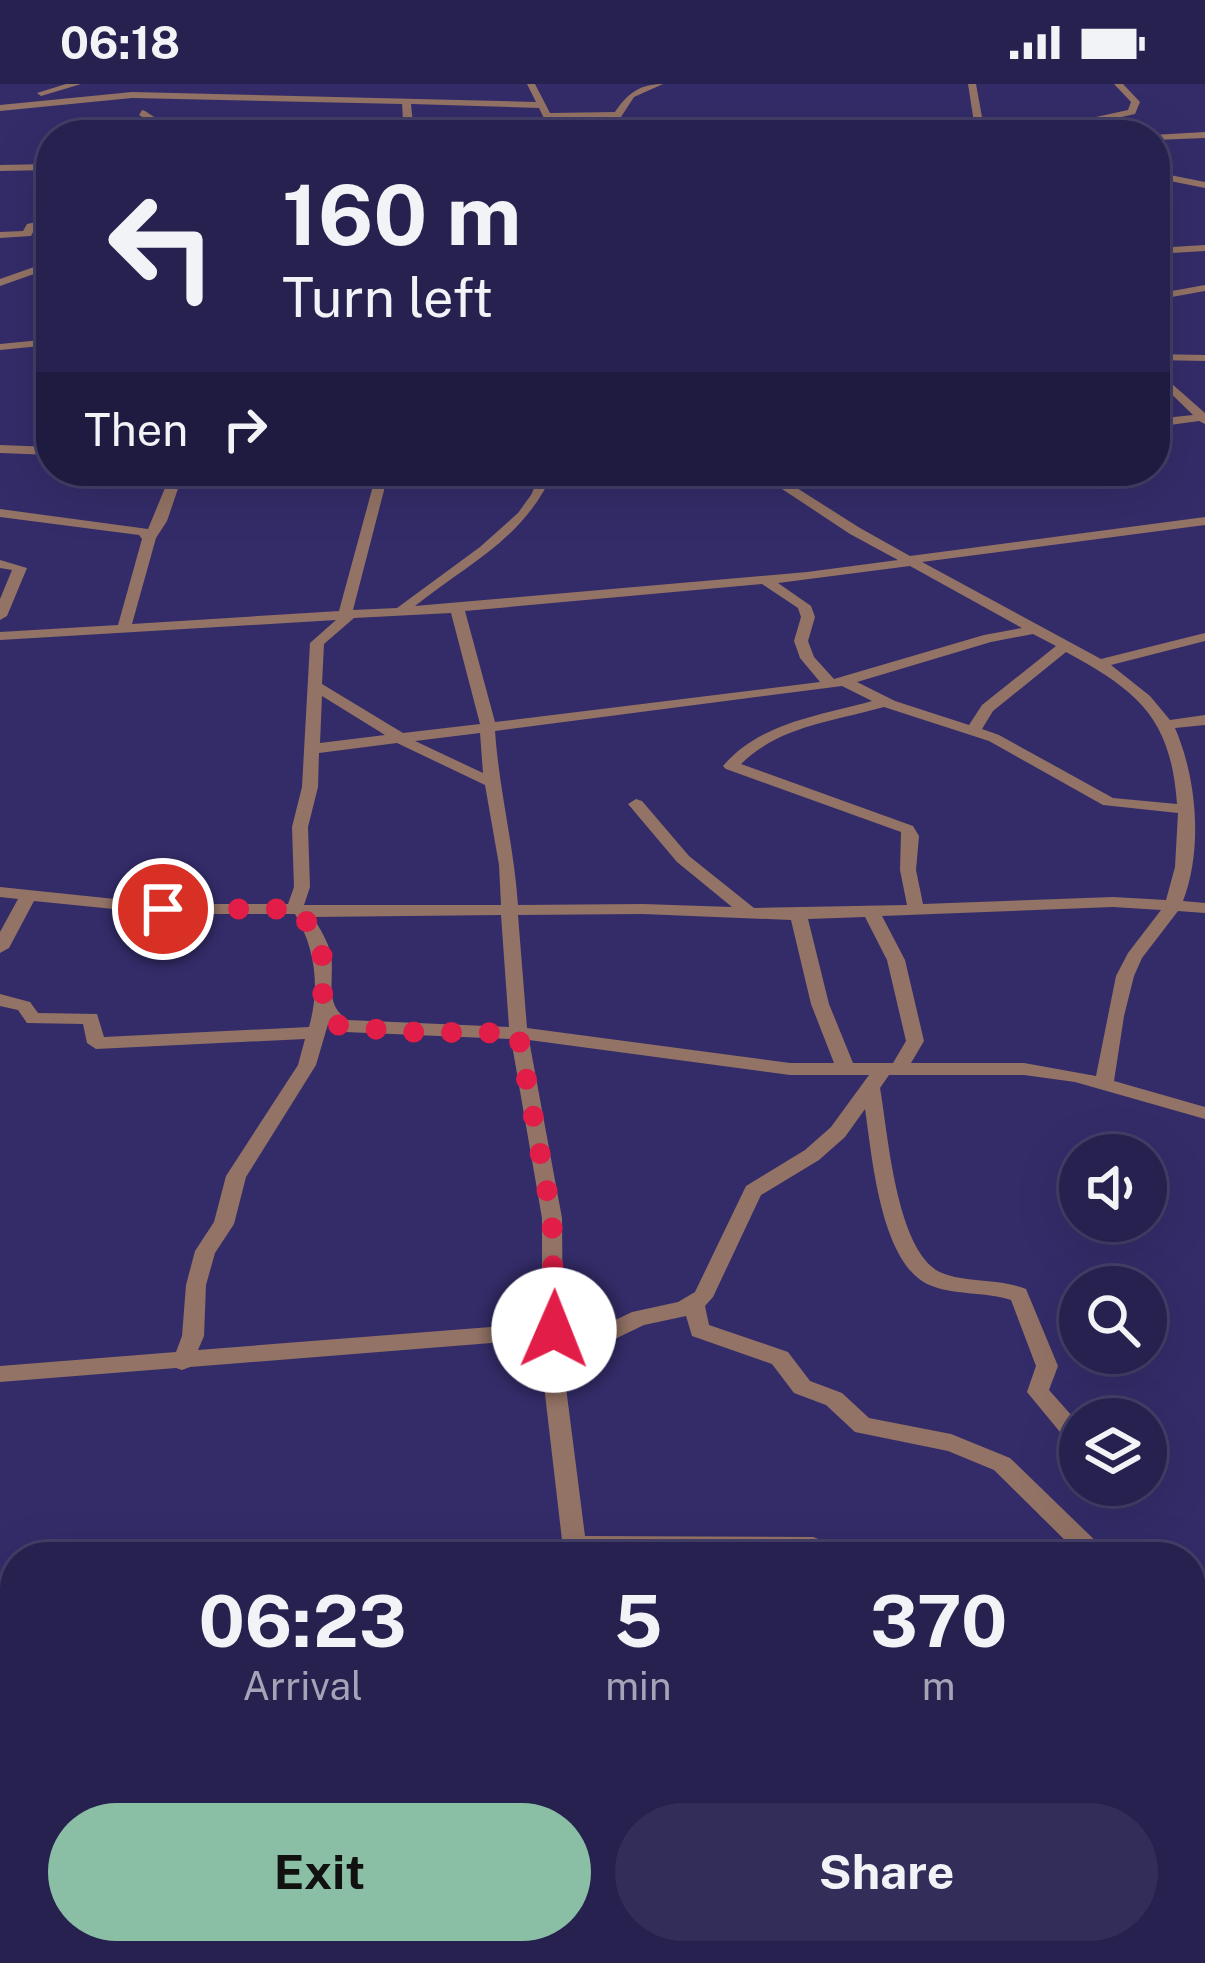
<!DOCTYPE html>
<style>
:root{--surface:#27214f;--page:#332e59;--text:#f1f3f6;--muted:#a4a3b7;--line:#433e66;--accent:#8abfa5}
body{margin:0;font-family:"Public Sans",sans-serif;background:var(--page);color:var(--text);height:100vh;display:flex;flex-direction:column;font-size:45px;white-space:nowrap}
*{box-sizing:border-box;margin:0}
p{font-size:39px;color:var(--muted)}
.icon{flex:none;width:66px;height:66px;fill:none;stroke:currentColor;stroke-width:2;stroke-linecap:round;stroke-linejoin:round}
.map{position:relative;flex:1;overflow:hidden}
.drawer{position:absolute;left:0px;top:1458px;width:1206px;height:423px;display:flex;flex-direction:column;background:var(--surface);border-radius:48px 48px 0 0;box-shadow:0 12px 48px #0002,0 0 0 3px var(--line)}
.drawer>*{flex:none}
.guide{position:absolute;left:36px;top:36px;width:1134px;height:366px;border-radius:48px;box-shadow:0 12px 48px #0002,0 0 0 3px var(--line);background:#27214f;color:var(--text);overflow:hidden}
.fabs{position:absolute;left:1059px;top:1050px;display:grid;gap:24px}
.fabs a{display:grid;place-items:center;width:108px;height:108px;border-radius:50%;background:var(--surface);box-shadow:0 12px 48px #0002,0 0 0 3px var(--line);font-size:60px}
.pin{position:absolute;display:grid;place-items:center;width:102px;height:102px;color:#fff;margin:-51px;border:6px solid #fff;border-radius:50%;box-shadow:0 3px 12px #0007}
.me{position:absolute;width:132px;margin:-66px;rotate:1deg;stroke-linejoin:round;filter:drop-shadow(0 0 9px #0008)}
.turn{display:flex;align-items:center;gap:42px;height:252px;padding:0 48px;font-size:54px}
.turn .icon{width:156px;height:156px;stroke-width:2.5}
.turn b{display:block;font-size:84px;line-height:102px}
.then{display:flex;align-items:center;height:114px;padding:0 48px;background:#0003;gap:24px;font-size:45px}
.eta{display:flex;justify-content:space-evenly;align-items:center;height:204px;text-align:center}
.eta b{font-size:72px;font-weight:700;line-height:84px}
.button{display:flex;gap:24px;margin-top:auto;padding:24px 48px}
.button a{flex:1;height:138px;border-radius:72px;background:var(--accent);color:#111;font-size:48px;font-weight:700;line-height:138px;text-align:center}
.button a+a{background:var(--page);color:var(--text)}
.status{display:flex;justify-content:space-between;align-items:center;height:84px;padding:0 60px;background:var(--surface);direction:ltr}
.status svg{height:33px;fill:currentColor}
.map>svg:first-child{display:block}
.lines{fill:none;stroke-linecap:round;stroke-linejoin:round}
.minor{fill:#937365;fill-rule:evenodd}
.route{stroke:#e11d48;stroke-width:21;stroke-dasharray:0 37.8}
</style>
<div class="status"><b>06:18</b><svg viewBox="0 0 49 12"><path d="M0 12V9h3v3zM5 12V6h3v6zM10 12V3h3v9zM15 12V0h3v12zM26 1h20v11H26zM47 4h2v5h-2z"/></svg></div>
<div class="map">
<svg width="1205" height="1879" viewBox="0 0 1205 1879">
<rect width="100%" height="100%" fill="#342c69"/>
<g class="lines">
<path class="minor" d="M66 0H81L41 12 37 9Z
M527 0H535L550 29 615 28C628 9 640 0 663 0L634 13 621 33 553 35 562 51H552L539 24 411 20 414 51H404L402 20 132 14 0 27V21L132 8 536 18Z
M968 0H976L984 44 1096 33 1128 26 1131 18 1114 0H1123L1140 18 1135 30C1072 45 1005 51 941 51L975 45Z
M142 26 145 27 182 51H171L139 31Z
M1205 48V54L1155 56V51H1152Z
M51 80V86L0 87V81Z
M1155 88 1205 98V104L1155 94Z
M51 135V141L35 144 31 152 0 154V148L23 147 27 140Z
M1205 161V167L1155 170V164Z
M51 177V184L0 202V195Z
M1205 201V207L1155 216V210Z
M51 255V261L0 266V260Z
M1155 270 1205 271V277L1155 276Z
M1155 285 1205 329V340L1199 337 1155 343V335L1193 331 1155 294Z
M0 361 51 363V371L0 369Z
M172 387H184L167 437 156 454 132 540 339 527 377 387H389L353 526 397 524 480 463 518 429 531 411 542 387H554C524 455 470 478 415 522L807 488 898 476 850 450 755 387H770L860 444 910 472 1205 433V441L922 478 1101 575 1205 549V557L1111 581 1150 612 1170 636 1205 631V641L1175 644C1197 695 1203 765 1183 817L1205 819V829L1178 827 1142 874 1134 892 1124 932 1114 997 1205 1023V1035L1075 998 1024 991H889L880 1004C888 1048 896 1170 942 1189 966 1199 998 1194 1026 1205L1058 1282 1049 1306 1080 1341V1361L1069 1359 1027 1308 1036 1282 1011 1216C984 1207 953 1212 927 1200 880 1176 872 1071 865 1025L845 1053 819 1076 761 1111 713 1213 705 1222 709 1241 788 1268 810 1297 842 1309 869 1334 951 1350 1010 1374 1105 1466 1109 1473H1082L994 1386 948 1367 855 1348 826 1321 794 1309 772 1280 692 1252 686 1232 644 1241 563 1280 585 1452 813 1453 821 1456 825 1463 821 1470 813 1473H564L541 1276V1255L190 1283 182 1286 176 1284 0 1298V1282L176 1268 182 1252 186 1201 195 1167 214 1138 226 1092 298 981 305 955 96 965 87 959 83 940 27 939 18 926 0 922V910L30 918 38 929 97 930 104 953 309 943C320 904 316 866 295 830H163L34 817 9 864 0 869V848L18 815 0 813V803L163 820H288L294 803 292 743 302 703 310 559 336 536 0 556V548L118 541 142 455 139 451 0 433V425L148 445ZM910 482 1022 544 984 551 834 595 814 573 808 557 815 533 811 522 778 499ZM762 500 798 524 801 533 794 557 800 574 820 598 495 638 465 527ZM451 529 480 640 403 649 322 600 324 560 354 534ZM1033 550 1056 562 982 621 969 641 895 617 857 598 991 558ZM1066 568C1138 607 1171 634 1177 720L1113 714 999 651 982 645 993 627ZM842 602 872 617C819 632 761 638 723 682L726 685 901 748 900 786 907 821 754 824 689 772 642 717 636 715 628 720 677 778 732 823 643 820 518 821C514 762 499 706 495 647ZM322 612 385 651 320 659ZM884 623 989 657 1103 721 1178 729 1175 783 1166 816 1113 813 923 820 916 786 919 752 913 742 741 680C779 642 835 637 884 623ZM480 649 483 689 415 657ZM397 659 485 701 499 781 501 821H304L310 803 308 743 318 703 319 669ZM1113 823 1161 826 1128 869 1116 892 1096 992 1024 979H911L924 957 905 876 882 832ZM643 830 791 836 811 920 834 979H790L527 944 518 831ZM501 831 509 943 348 936C323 921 335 895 331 871 328 857 320 845 313 833ZM865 833 887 876 906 957 893 979H853L829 920 808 835ZM328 940 345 948 511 955 542 1134V1239L198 1266 204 1252 206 1201 215 1169 234 1140 246 1093 316 981ZM529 956 790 991H869L831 1043 805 1066 746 1102 695 1208 678 1218 632 1228 563 1261 562 1134Z
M863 387H875L885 401 883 404H875Z
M0 476 27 484 7 532 0 536V515L12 486 0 484Z
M1191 1513 1205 1519V1541L1191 1535Z
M1205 1732V1879H1184V1866H1191V1747L1196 1735Z
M611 1866H639L641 1879H613Z"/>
</g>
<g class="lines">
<path class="route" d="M163 825H300L322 867 323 924 338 941 402 948 518 949 552 1134 554 1246"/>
</g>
</svg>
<div class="fabs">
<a><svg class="icon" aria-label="sound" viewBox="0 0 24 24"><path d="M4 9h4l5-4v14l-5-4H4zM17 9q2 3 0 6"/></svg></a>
<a><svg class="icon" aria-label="search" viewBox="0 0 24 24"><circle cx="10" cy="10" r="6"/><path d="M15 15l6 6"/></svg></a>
<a><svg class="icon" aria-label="layers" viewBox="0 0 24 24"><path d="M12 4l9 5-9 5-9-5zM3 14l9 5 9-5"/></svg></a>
</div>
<div class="pin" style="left:163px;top:825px;background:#d93025"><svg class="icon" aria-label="arrive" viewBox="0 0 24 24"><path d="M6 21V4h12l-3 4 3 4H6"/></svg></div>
<svg class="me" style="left:554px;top:1246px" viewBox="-20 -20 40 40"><circle r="19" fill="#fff"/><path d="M0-13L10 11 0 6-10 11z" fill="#e11d48"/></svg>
<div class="guide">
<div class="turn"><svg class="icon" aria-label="left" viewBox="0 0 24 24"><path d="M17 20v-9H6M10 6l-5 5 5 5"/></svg><div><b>160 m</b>Turn left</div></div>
<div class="then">Then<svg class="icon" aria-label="right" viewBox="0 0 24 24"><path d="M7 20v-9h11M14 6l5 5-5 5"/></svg></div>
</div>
<section class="drawer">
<div class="eta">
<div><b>06:23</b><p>Arrival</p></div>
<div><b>5</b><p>min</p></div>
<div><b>370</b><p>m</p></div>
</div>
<div class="button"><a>Exit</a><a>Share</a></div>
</section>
</div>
